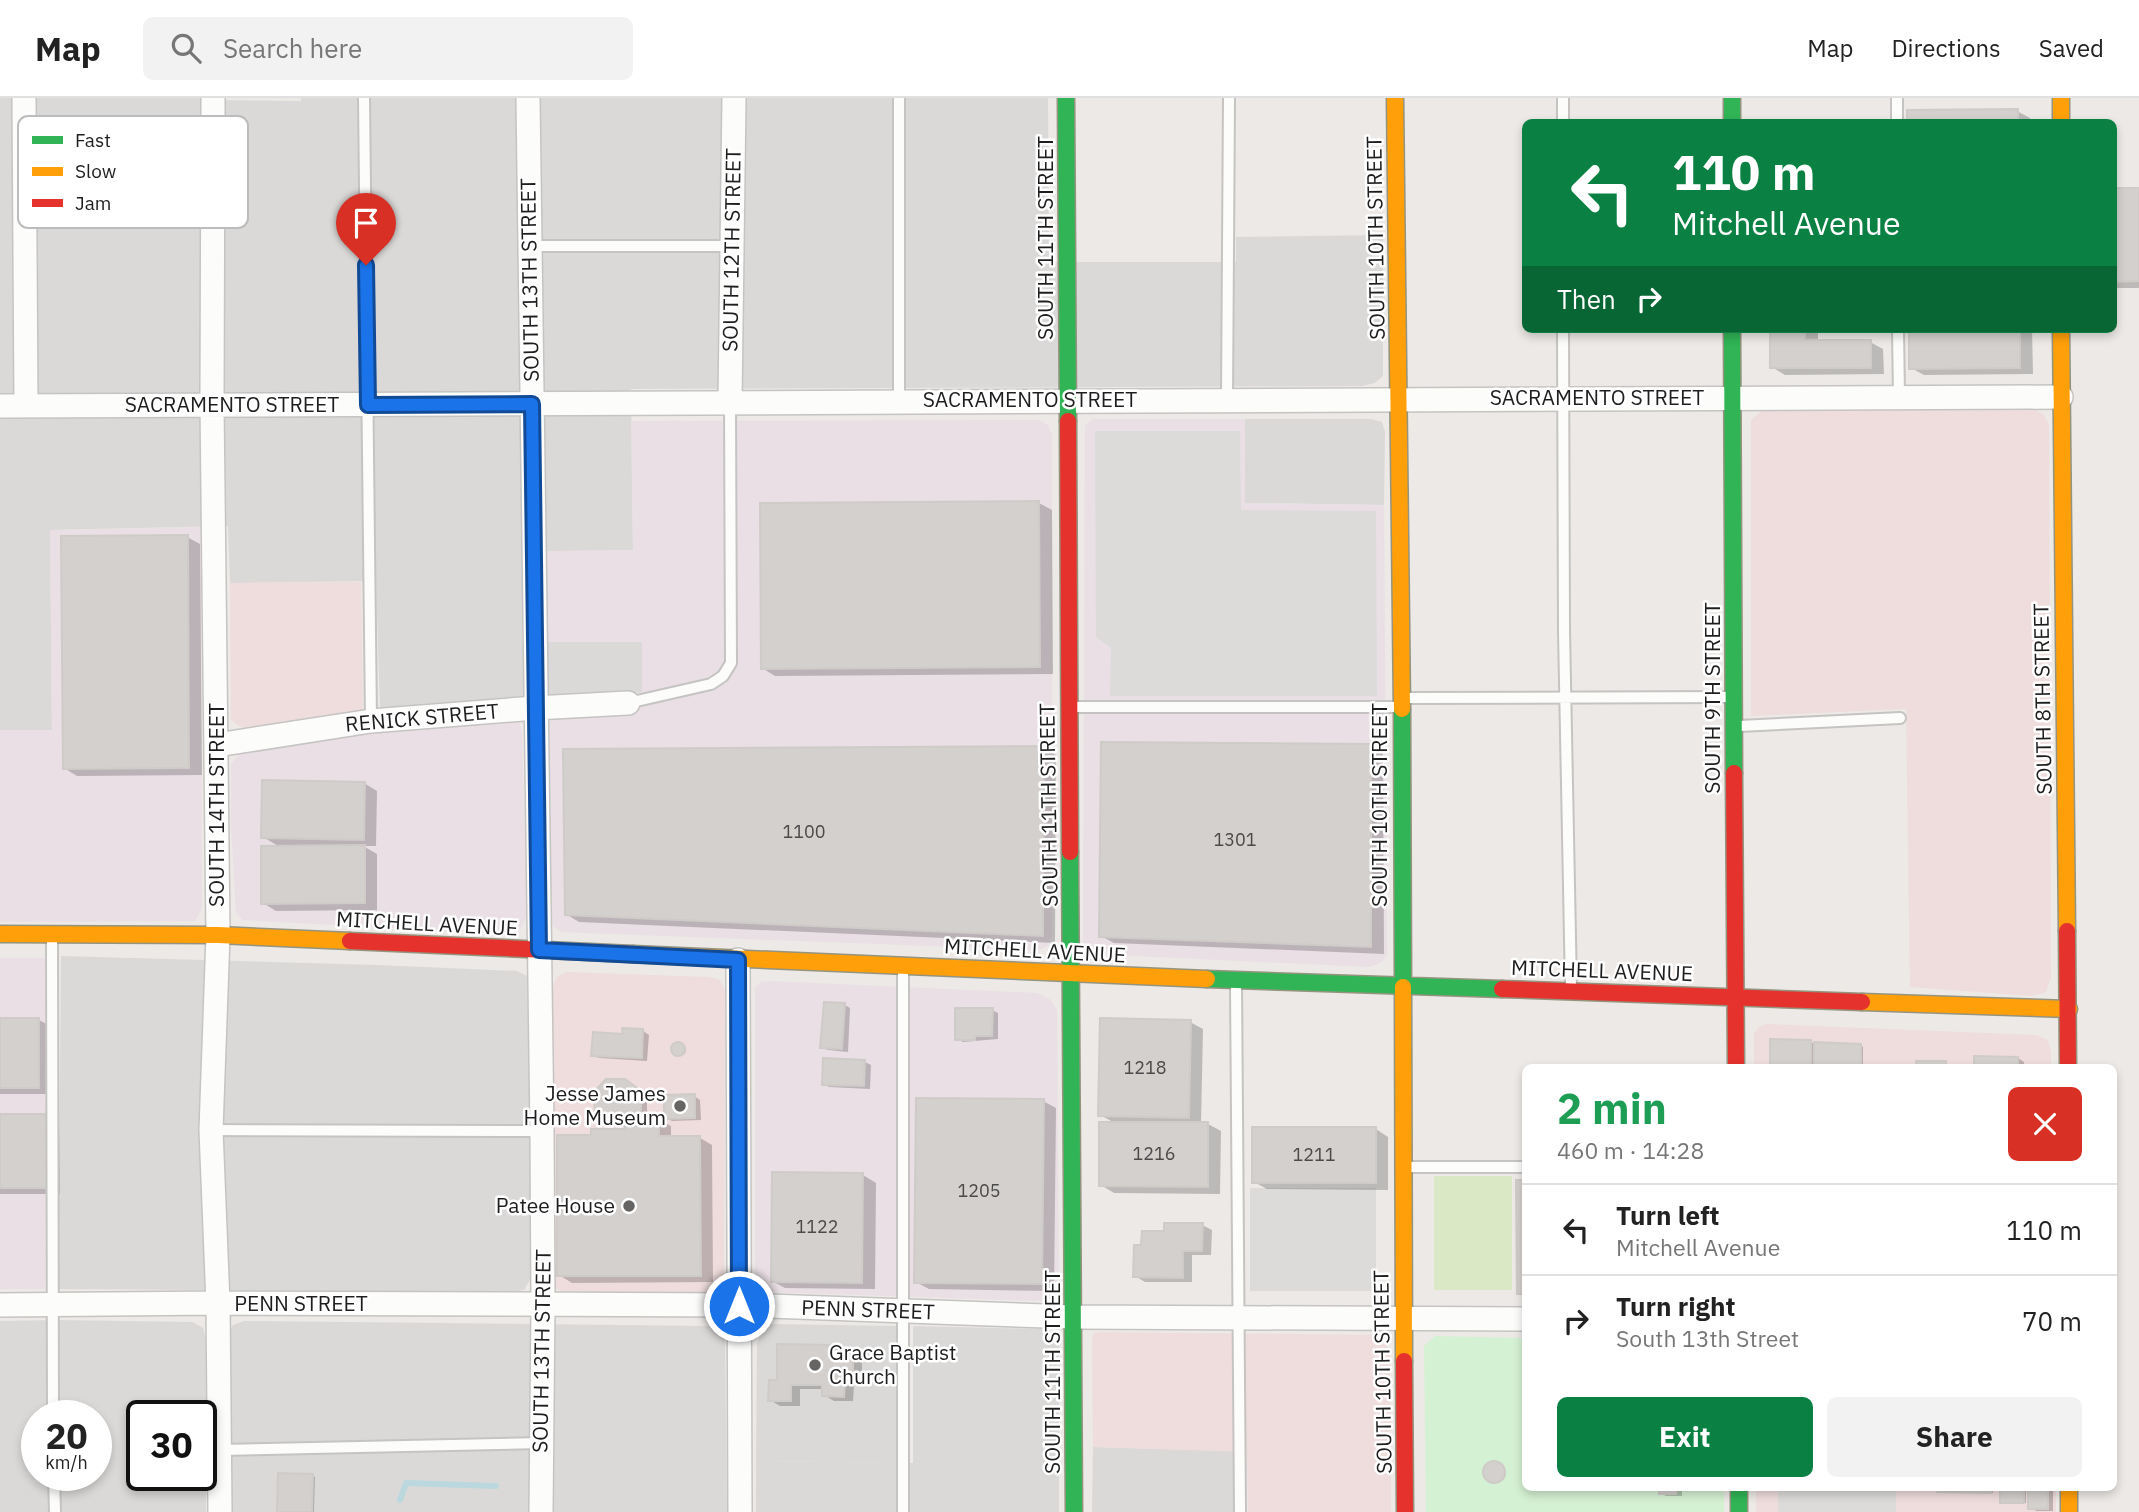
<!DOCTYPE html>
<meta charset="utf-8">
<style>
:root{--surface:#fff;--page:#f2f2f2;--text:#222;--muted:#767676;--line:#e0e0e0;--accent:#0b8043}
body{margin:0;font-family:"IBM Plex Sans",sans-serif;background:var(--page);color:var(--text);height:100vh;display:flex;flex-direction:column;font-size:26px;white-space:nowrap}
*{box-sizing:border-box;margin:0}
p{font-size:23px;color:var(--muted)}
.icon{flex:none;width:38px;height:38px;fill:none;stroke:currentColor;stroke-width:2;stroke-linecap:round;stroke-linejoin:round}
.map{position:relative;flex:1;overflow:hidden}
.details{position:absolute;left:1522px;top:966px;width:595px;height:427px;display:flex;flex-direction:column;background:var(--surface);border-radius:10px;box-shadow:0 4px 10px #0003}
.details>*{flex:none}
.banner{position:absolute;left:1522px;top:21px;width:595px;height:214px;border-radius:10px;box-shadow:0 4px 10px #0003;background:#0b8043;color:#fff;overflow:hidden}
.speed{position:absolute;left:21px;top:1302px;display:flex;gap:14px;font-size:35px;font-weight:700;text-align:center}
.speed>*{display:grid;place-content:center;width:91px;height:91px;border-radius:50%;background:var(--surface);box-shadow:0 4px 10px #0003;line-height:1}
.speed small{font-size:18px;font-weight:400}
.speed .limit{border:4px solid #111;border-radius:10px;background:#fff;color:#111}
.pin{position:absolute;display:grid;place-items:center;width:60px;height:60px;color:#fff;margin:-72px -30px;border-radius:50% 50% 50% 0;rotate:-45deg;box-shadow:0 0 7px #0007}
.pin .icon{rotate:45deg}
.me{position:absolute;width:77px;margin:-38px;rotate:0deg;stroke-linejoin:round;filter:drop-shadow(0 0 5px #0008)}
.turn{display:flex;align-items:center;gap:24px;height:147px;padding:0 35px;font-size:32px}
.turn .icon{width:91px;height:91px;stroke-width:2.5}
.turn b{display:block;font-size:49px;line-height:60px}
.then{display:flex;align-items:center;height:66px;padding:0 35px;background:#0003;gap:14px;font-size:26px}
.round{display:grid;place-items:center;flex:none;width:74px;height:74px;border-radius:10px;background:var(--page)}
.overview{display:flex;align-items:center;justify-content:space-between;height:119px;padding:0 35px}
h1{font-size:42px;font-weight:800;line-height:52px;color:#1e9e55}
.action{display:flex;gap:14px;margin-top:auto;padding:14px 35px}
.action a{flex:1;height:80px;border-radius:10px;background:var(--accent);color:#fff;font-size:28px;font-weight:800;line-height:80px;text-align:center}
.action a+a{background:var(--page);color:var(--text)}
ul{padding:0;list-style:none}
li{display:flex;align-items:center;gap:21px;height:91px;padding:0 35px;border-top:2px solid var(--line)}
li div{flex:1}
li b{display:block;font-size:26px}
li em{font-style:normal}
header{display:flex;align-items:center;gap:42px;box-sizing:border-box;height:98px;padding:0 35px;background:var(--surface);border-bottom:2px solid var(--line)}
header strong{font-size:33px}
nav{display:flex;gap:38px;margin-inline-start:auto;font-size:24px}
.search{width:490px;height:63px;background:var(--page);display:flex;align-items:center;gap:18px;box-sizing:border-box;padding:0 24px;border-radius:10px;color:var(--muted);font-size:26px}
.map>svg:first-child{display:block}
.residential{fill:#dbd9d8;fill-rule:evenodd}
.commercial{fill:#eedddc}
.industrial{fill:#e9dfe5}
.religious{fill:#dad9d8}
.grass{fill:#dae8c6}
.park{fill:#d5f1d3}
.parking{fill:#dcdbda}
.shadow{fill:#0003}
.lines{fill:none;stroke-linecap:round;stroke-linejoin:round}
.stream{stroke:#bbd8de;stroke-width:6}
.building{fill:#d3d0cd;stroke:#cfcbc8;stroke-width:2}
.lane-casing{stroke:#c5c4c2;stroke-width:14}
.street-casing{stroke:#c5c4c2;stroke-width:26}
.fast-casing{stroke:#95947f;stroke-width:19}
.slow-casing{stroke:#95947f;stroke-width:19}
.jam-casing{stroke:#95947f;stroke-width:19}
.lane{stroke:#fcfcfb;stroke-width:10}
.street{stroke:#fcfcfb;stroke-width:23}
.fast{stroke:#30b455;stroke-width:16}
.slow{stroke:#ff9f0a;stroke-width:16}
.jam{stroke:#e5322d;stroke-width:16}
.route-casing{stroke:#114b97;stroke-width:18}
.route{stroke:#1a73e8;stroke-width:12}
.poi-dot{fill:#666564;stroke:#fff;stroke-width:2.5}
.labels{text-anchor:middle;stroke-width:5;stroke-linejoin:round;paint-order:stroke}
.number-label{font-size:18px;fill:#4b4a4a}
.street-label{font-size:21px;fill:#1e1e1e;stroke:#fff}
.poi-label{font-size:21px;fill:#1e1e1e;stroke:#fff;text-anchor:end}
.key{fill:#fff;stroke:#bcbcbc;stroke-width:2}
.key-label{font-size:19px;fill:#1e1e1e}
</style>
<header>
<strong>Map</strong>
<div class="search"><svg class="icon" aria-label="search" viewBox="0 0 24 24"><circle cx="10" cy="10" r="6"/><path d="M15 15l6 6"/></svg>Search here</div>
<nav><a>Map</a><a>Directions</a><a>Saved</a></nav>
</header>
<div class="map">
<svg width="2139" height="1414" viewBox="0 0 2139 1414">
<rect width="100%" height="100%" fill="#ece9e6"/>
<path class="residential" d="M0 0H206V2L301 3V0H1048L1049 164H1236V139L1383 137V278L1375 285 1362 288 631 291 633 452 522 454V544L642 543V594L625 597 523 598 380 613 376 483 230 485 228 428 50 432 52 632H0Z
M1245 321H1371L1382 324 1385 334 1384 407 1245 405Z
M61 858 377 867 517 873 527 878 533 1177 524 1192 510 1194 58 1191Z
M57 1222 193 1224 203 1230 206 1241V1414H0V1223ZM37 1318H96V1377H37ZM142 1318H201V1377H142Z
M244 1223 710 1228 721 1231 725 1241 727 1414H230L228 1236 233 1227Z
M913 1228 1042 1231 1054 1236 1059 1244V1414H756V1363L913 1365Z
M1093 1349 1233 1353V1414H1092Z"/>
<path class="commercial" d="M1766 310H2031L2044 317 2049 327 2051 880 2046 894 2032 898 1910 889 1906 611 1751 618V322Z
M361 484 363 614 258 632 241 629 231 622 230 485Z
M567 874 709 879 720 882 725 893 724 1185 719 1193 709 1197 564 1194 555 1190 551 1181V899L554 884 558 878Z
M1766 926 2036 937 2048 942 2051 955V969L1754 970V936L1759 929Z
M1100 1234 1373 1237 1384 1241 1390 1255 1391 1414H1248L1247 1354 1093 1349 1092 1242 1094 1235Z
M1756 1390H2056V1414H1756Z"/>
<path class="industrial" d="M1092 321H1245V405L1384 407 1387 856 1382 864 1369 869 1094 856 1087 851 1083 842 1085 328Z
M1039 322 1048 327 1052 337V838L1048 848 1037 852 561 834 553 828 550 817 547 615 639 612 642 594V544H546L545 453 633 452 631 323Z
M201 429 202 810 195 823 0 824V632H52L50 432Z
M510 621 519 624 522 633 527 818 520 831 509 836 242 822 236 814 231 727V666L239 656 375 632Z
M0 860H45V1191H0Z
M769 883 1037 895 1051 902 1057 912 1059 1189 1055 1199 1041 1203 767 1194 757 1189 755 1182V890L761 884Z"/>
<path class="religious" d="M771 1226 899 1228 898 1365 756 1363 757 1245 762 1232Z"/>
<path class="grass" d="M1434 1078H1512V1192H1434Z"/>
<path class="park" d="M1435 1238 1526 1240V1390H1724V1414H1426L1424 1248Z"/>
<path class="parking" d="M1095 333H1240L1241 412 1376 413 1377 598H1110L1111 550 1096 539Z
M1250 1090H1376V1193H1250Z
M1778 1390H1896V1414H1778Z"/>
<path class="shadow" d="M2017 13 2030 20V24H1909V14Z
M2114 92H2139V190H2114Z
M1772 231H1818V244H1870L1883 251 1884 276 1785 277 1772 269Z
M1911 231H2032L2033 276 1924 277 1911 270Z
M1039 405 1052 412 1053 576 775 578 762 570Z
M187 439 200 446 202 677 77 678 64 670Z
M1370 647 1383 655 1384 856 1114 845 1101 838Z
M1043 649 1056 657 1055 845 579 824 566 816Z
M364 685 377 693 376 748H363L377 756V812L276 813 263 805 280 749 263 739Z
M845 907 850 910 848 954 828 952 822 949Z
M992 912 998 915V941L963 944 957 941Z
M0 922H39L52 929 51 996H0Z
M1190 924 1203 931 1201 1026H1208L1221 1033 1220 1096 1114 1095 1101 1087 1115 1025 1100 1017Z
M625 932 643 933 649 937 647 963 599 960 593 957 626 938Z
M1811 944 1814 946 1861 947 1863 949V970H1772Z
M674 952a6 6 0 1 1 12 0a6 6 0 1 1-12 0Z
M2018 960 2024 964V970H1976Z
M865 964 871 967 870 991 829 989 824 986Z
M632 987 647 998V1021H658L671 1028V1040H700L712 1047 713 1184 572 1185 559 1177 593 1039 624 1032 628 1029 616 1028 609 1025Z
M694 998 700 1002 701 1022 672 1023 666 1020Z
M1043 1003 1056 1010 1054 1193 929 1191 916 1184Z
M0 1018H46L59 1025 60 1096H0Z
M1376 1031 1388 1039V1092L1267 1091 1254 1084Z
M774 1076 863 1077 876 1085 875 1191 785 1190 772 1183Z
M1202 1127 1212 1132 1211 1157H1192V1184H1145L1135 1178 1143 1149 1166 1135Z
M832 1249 843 1255H853L862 1260V1288L854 1287 853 1303H834L824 1297V1291H800V1308H780L770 1302 779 1284Z
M1486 1375a10 10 0 1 1 20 0a10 10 0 1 1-20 0Z
M312 1378 315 1379 314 1414H279Z
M1660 1390H1682V1398H1666L1660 1395Z
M1939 1390H1993V1395H1941Z
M2002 1390H2026V1405L2002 1404Z
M2029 1390H2053V1413H2036L2030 1409Z"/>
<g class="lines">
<path class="stream" d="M400 1402 406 1385 496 1388"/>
</g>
<path class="building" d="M2018 11V24H1907V12Z
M2114 90H2139V183L2114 184Z
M1770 231H1805V242H1871V270H1770Z
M1909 231H2020V270L1909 271Z
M1039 403 1040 569 761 571 760 405Z
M188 437 189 670 63 671 61 438Z
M1101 644 1371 646V849L1099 839Z
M1044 648 1043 838 565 817 563 651Z
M262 682 365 684 364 742 261 740Z
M365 747V805L261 806V748Z
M824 904 845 905 842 951 820 950Z
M955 910H993L992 938H975V942H955Z
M0 920H39V990H0Z
M1100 920 1191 922 1189 1020 1098 1018Z
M622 930 643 931 642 960 591 958 593 934 623 936Z
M1770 941 1811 942V970H1770Z
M671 951a7 7 0 1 1 14 0a7 7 0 1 1-14 0Z
M1814 944 1861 946V970H1814Z
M1974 958 2018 959V970H1974Z
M823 960 865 962 864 988 822 987Z
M1916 963H1946V970H1916Z
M606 981H625L641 993V1015L628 1027 608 1026 595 1013 593 995Z
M695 996V1020L664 1021V997Z
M916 1000 1044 1001 1042 1186 914 1185Z
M641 1015V1019H659V1038H700L701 1178H557V1037H591V1031H624Z
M0 1016H47V1090H0Z
M1099 1024H1208V1089L1099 1088Z
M1252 1029H1376V1085H1252Z
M772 1074 863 1075 862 1185 771 1184Z
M1516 1082H1526V1196H1517Z
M1164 1125H1203L1202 1153H1183V1180L1133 1179 1134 1147H1141L1142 1133H1164Z
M777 1246 833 1247V1253H853V1283H845L844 1299 822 1298V1287H791V1303H768L769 1282H777Z
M1483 1374a11 11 0 1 1 22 0a11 11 0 1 1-22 0Z
M278 1375 313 1376 312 1414H277Z
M1659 1390H1676V1396H1659Z
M1937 1390H1992L1991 1395 1937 1394Z
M2000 1390H2024V1405H2000Z
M2028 1390H2048V1411H2028Z"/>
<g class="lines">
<defs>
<path id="lane" d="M364 0 371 623
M899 0V302
M1563 0V24
M1897 0V24
M530 148H732
M1563 231 1564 533 1571 890
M1898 231 1899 299
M1227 301 1229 0
M1404 600 1731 599
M628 605 711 586 723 578 731 565 730 303
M1071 609H1398
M1739 628 1900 620
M52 838 53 1318
M1236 885 1240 1414
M211 1032 542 1033
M1406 1069H1526
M220 1352 540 1345
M54 1377 55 1414
M903 1414V871"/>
<path id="street" d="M24 0 26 307
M213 0 212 306 218 837 211 1032 218 1205 220 1414
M528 0 542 1033 543 1206 541 1414
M730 303 734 0
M0 308 2061 299
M217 647 371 623 535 610 628 605
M738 862 740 1414
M0 1207 218 1205 739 1207 1074 1219 1526 1221"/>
<path id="fast" d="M1066 0 1068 323
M1732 0V24
M1732 231 1734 675
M1402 611 1403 889
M1070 754 1074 1414
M1207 881 1502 891
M1739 1390V1414"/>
<path id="slow" d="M1395 0 1402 611
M2061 0V24
M2061 231 2067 833
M0 836 218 837 350 843
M633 856 1207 881
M1403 889 1404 1263
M1862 904 2069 911
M2069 1390V1414"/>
<path id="jam" d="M1068 323 1070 754
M1734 675 1736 970
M2067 833 2068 970
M350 843 633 856
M1502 891 1862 904
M1404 1263 1405 1414"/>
</defs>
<use href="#lane" class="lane-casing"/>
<use href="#street" class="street-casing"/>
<use href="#fast" class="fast-casing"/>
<use href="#slow" class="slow-casing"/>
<use href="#jam" class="jam-casing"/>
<use href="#lane" class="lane"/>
<use href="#street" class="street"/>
<use href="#fast" class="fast"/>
<use href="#slow" class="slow"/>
<use href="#jam" class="jam"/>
</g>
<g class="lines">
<defs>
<path id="route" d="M366 167 368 307 532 306 539 852 738 862 739 1208"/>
</defs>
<use href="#route" class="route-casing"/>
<use href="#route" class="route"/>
</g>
<g class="poi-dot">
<circle cx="680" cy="1008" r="7"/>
<circle cx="629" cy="1108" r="7"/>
<circle cx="815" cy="1267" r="7"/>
</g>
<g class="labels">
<g class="number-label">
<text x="804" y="740">1100</text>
<text x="1235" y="748">1301</text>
<text x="1145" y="976">1218</text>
<text x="1154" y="1062">1216</text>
<text x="1314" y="1063">1211</text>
<text x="979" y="1099">1205</text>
<text x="817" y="1135">1122</text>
</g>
<g class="street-label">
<text transform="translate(1046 140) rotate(-90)" y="7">SOUTH 11TH STREET</text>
<text transform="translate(1376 140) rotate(-91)" y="7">SOUTH 10TH STREET</text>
<text transform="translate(732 152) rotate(-89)" y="7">SOUTH 12TH STREET</text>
<text transform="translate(530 182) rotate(-91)" y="7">SOUTH 13TH STREET</text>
<text x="1597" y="307">SACRAMENTO STREET</text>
<text x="1030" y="309">SACRAMENTO STREET</text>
<text x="232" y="314">SACRAMENTO STREET</text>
<text transform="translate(1713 600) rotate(-90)" y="7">SOUTH 9TH STREET</text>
<text transform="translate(2043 601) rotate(-91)" y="7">SOUTH 8TH STREET</text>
<text transform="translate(422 620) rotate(-5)" y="7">RENICK STREET</text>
<text transform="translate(217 707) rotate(-90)" y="7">SOUTH 14TH STREET</text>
<text transform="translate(1049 707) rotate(-91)" y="7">SOUTH 11TH STREET</text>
<text transform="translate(1380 707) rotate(-90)" y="7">SOUTH 10TH STREET</text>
<text transform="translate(427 826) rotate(3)" y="7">MITCHELL AVENUE</text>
<text transform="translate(1035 853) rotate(3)" y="7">MITCHELL AVENUE</text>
<text transform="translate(1602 873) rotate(2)" y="7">MITCHELL AVENUE</text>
<text x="301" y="1213">PENN STREET</text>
<text transform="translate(868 1212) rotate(2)" y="7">PENN STREET</text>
<text transform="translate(542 1253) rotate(-89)" y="7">SOUTH 13TH STREET</text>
<text transform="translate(1053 1274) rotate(-90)" y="7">SOUTH 11TH STREET</text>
<text transform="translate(1383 1274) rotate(-91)" y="7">SOUTH 10TH STREET</text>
</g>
<g class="poi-label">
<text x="666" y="1003">Jesse James<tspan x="666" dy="24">Home Museum</tspan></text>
<text x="615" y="1115">Patee House</text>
<text x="829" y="1262" text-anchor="start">Grace Baptist<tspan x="829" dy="24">Church</tspan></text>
</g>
</g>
<rect x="18" y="18" width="230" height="112" rx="10" class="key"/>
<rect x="32" y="38" width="31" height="8" fill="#30b455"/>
<rect x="32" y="69" width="31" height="9" fill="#ff9f0a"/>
<rect x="32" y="101" width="31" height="8" fill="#e5322d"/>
<g class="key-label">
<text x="75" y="49">Fast</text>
<text x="75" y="80">Slow</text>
<text x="75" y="112">Jam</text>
</g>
</svg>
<div class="speed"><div>20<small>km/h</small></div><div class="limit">30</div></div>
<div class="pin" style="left:366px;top:167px;background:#d93025"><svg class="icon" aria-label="arrive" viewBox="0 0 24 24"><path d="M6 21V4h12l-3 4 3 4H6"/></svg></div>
<svg class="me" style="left:739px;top:1208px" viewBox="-20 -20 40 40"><circle r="17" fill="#1a73e8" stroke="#fff" stroke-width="3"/><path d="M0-11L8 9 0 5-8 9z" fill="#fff"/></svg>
<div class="banner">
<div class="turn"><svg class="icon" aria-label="left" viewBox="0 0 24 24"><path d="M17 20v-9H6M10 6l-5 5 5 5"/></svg><div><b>110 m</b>Mitchell Avenue</div></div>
<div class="then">Then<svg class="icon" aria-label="right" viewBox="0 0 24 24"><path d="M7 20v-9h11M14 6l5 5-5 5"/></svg></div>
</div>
<section class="details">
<div class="overview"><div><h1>2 min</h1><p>460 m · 14:28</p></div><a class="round" style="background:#d93025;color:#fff"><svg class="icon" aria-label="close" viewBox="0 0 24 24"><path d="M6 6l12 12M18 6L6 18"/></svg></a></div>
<ul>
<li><svg class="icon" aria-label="left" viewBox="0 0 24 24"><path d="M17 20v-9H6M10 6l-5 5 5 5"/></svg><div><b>Turn left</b><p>Mitchell Avenue</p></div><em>110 m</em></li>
<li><svg class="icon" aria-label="right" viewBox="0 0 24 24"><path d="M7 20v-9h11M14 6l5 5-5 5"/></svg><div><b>Turn right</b><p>South 13th Street</p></div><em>70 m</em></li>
</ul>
<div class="action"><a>Exit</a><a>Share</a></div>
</section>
</div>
